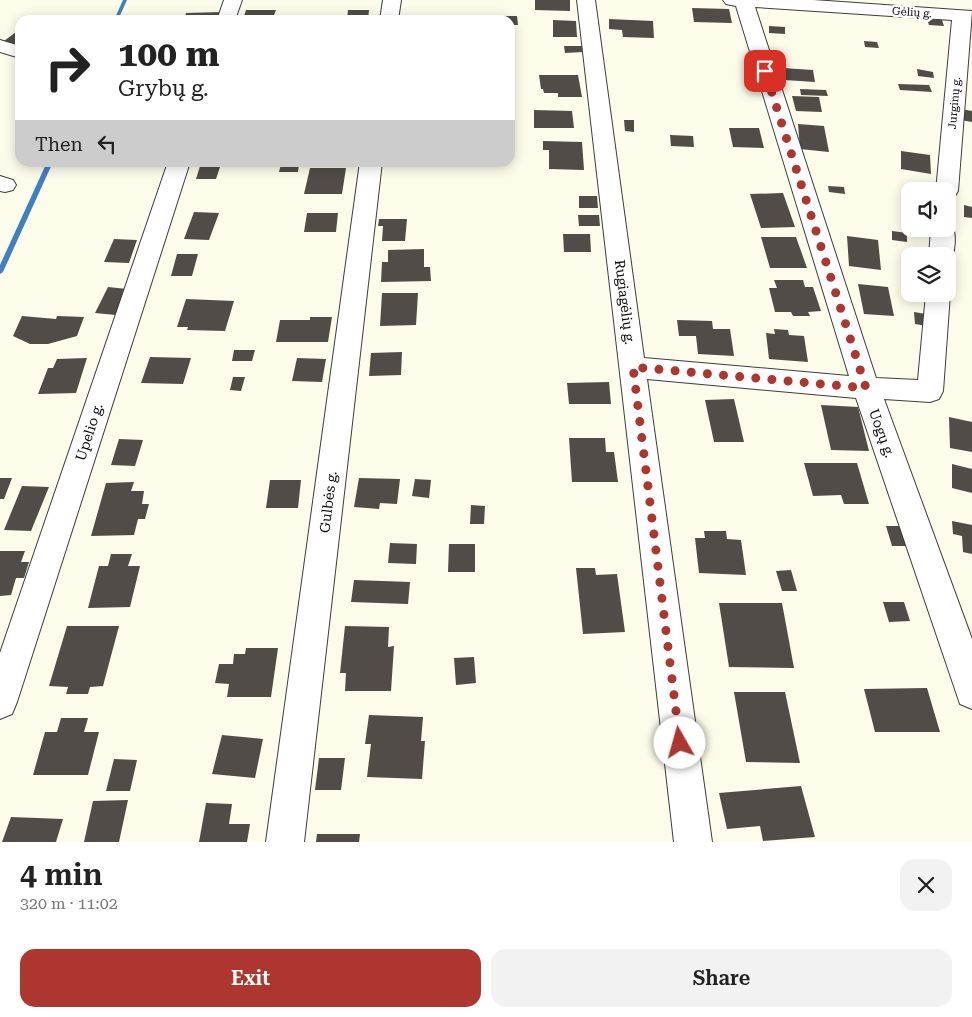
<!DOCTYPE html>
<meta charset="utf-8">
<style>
:root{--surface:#fff;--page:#f2f2f2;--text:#222;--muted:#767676;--accent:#ad362f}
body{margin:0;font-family:"Roboto Serif",serif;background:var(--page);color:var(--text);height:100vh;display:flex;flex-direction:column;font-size:19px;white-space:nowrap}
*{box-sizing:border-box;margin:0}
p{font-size:16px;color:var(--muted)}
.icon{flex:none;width:28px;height:28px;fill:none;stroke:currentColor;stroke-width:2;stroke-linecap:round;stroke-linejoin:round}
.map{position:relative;height:842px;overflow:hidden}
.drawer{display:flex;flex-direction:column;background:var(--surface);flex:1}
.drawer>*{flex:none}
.banner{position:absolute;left:15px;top:15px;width:500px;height:152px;border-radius:15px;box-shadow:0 2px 12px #0003;background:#fff;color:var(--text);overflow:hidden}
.fabs{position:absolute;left:901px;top:182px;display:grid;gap:10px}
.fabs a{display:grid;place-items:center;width:55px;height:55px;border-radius:10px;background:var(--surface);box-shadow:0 2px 12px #0003;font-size:25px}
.pin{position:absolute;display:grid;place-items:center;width:42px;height:42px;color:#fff;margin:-21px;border-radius:10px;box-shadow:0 2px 8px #0006}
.me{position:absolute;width:55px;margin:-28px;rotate:353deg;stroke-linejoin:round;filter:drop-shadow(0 0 4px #0008)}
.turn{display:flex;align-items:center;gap:18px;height:105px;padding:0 20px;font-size:22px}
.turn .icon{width:65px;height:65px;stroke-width:2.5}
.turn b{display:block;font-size:35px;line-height:42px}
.then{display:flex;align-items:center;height:48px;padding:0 20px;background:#0003;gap:10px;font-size:19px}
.round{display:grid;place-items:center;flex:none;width:52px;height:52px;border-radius:15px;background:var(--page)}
.headline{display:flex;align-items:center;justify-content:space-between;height:85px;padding:0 20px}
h1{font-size:30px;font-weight:600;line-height:38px}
.cta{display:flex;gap:10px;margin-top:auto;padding:10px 20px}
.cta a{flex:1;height:58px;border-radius:15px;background:var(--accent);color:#fff;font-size:20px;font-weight:600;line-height:58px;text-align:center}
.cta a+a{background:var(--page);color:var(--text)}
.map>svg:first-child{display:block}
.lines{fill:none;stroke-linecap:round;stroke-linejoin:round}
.stream{fill:#3f80c0;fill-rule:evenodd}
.building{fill:#514c47}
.minor-casing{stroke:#3d3d3d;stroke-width:2}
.minor{fill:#fff;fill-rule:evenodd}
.route{stroke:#ad362f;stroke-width:9;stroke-dasharray:0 16.2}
.labels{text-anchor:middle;stroke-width:5;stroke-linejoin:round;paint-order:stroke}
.far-street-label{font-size:11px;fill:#0a0a0a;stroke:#fff}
.street-label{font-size:14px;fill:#0a0a0a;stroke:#fff}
</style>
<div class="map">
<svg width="972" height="842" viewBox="0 0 972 842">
<rect width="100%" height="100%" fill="#fdfbe9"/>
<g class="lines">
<path class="stream" d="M123 0H127L118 20H114Z
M47 162H53L3 272 0 274V265Z"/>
</g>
<path class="building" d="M535 0H570V11L535 10Z
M692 8 729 9 732 23 694 22Z
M246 10H276L272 20H258L259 17 244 16Z
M348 10H369L368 20H347Z
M223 12 221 20H180L181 17H185L186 13Z
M501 16H517L518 25H510V20H501Z
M609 19 653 21 654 38 623 37 622 30 609 29Z
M927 19 942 20 944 26 929 25Z
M553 20 576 21 577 37H553Z
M769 26 785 27V34L769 33Z
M16 32 20 33V45L4 41Z
M864 41 877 42 879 48 865 47Z
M564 46H582L583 52 565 53Z
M783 68 813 70 815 82 785 80Z
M917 69 933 72 934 78 918 76Z
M539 75H578L582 97H558V93H544L543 89H541Z
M898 84 929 85 932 92 900 90Z
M800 89 826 90 828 96 801 95Z
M792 96 819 97 822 112 796 111Z
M961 109 972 111V122L961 120Z
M534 110 572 111 574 128H534Z
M624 120H634V132L625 131Z
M798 124 824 126 829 152 800 149Z
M729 128H759L764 148 733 147Z
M670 135 693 136 694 147 671 146Z
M543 141 582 142 584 170 549 169V150H543Z
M901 151 930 155 931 174 901 169Z
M403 162H424L423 166H403Z
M201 163 221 164 216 179H196Z
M281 164H299L298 172H279Z
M310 168H346L342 194H304Z
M828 186 844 187 845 194 829 192Z
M783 193 795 227 761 228 750 194Z
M579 196H597L598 208H579Z
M964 205 972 207V218L964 217Z
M194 212 219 213 209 240 184 239Z
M307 213H338L336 232H304Z
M578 215H599L600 226H579Z
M379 219H407L405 241H382L383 226H378Z
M892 231 907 233V242L892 240Z
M563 234H590L591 252H564Z
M847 236 878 240 881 270 849 266Z
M761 237H796L807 268H770Z
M114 239 137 240 129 263 104 262Z
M424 249V267H430L431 281 381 282 382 262H388V250Z
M177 254H198L192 276H171Z
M774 280H803L805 287H813L821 311 808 312 810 316H793L791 312H775L769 288H777Z
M858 284 888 287 894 316 864 314Z
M108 287 127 289 116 315 95 313Z
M382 293H418L416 325 380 326Z
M186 299 234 301 225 331 187 330 188 327H177Z
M914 312 926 314 927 326 915 324Z
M22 316 56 319 57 316 84 317 77 336 48 344H30L13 336Z
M310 317H332L328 342H276L280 320H310Z
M677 320 712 321 713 329H730L734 356 698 354 696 336H679Z
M774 329 788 330 789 335 804 336 808 362 769 359 766 333 775 334Z
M234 350H255L252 361H232Z
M402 352 401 375 369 376 371 353Z
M150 357 191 358 183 384 141 383Z
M87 358 76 393 38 394 48 368H53L57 359Z
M297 358 326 359 322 382 292 381Z
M233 377H245L241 391 230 390Z
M609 382 611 404H569L567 383Z
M734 399 744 442H714L705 400Z
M821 405 858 407 869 451 831 450Z
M949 417 972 422V452L950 448Z
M569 438H605L606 452H614L618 482H572Z
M119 439 143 440 135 466 111 465Z
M804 463H857L869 504H844L841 495 813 496Z
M952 464 972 469V493L952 488Z
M0 478H12L4 499H0Z
M359 478 400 479 397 504 380 503 379 509 354 507Z
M415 479 431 480 429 498 412 496Z
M270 480H301L298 508H266Z
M134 482 131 491H144L142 504H149L145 519H138L134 535 91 536 106 483Z
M22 486 49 487 31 531 4 530Z
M471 505 485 506 484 524H470Z
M952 521 972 525V554L963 552 962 536 953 534Z
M886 526H902L909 546H892Z
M704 531H726L727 539 741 540 746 575 699 573 695 538H705Z
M390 543 417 544 416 564 388 563Z
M449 544H475V572H448Z
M0 551H25L21 562H29L24 578H16L11 595 0 596Z
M111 554H132L128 566H140L130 607 88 608 99 566H108Z
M576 568H595L596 575 617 574 625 632 583 634Z
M791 570 797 591H782L776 571Z
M354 580 410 582 408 604 351 602Z
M883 602H904L910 621 889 622Z
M719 603H782L794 668 729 667Z
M67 626H119L103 686 90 687 88 694H66L68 687 49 686Z
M345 626 389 627 388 647 394 646 391 691H345L346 673H340Z
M246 648H278L271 697H227L229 684 215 683 219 664H233L234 654H245Z
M474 657 476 683 456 685 454 658Z
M927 688 940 732H875L864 689Z
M734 692H785L800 763 746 762Z
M369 715 423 717 421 741H425L422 779 367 777 371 744H365Z
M61 718H88L84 732H99L88 775H33L45 732H57Z
M222 735 263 739 255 778 212 774Z
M319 758H345L341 790H315Z
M114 759 137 760 130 791H106Z
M801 786 815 837 763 841 760 826 727 829 719 793Z
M128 800 119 842H84L93 801Z
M206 803 232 804 229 824H250L247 842H199Z
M11 817 63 819 56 842H2Z
M317 834H360L359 842H316Z"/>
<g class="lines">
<defs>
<path id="minor" d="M224 0H242L235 20H217Z
M383 0H401L398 20H380Z
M577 0H595L644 358 849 376 736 6 726 4 723 0H813L972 11 958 191 955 196 948 198V191H936L952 20 755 7 876 378 918 380 926 294H948V289L950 294 943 391 939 399 930 402 884 399 972 639V709L960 704 856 398 647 379 712 842H674Z
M0 40 20 46V58L0 52Z
M168 162H190L17 702 12 714 0 719V653Z
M360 162H382L304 842H266Z
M0 176 13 180 16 185 13 190 5 192 0 191Z
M948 222 951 223C957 233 956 255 948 262V256H929L931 229H948Z"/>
</defs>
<use href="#minor" class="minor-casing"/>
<use href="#minor" class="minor"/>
</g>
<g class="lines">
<path class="route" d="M680 743 633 367 866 388 765 71"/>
</g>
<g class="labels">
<g class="far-street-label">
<text transform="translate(912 12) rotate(4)" y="4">Gėlių g.</text>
<text transform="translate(954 103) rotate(-85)" y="4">Jurginų g.</text>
</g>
<g class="street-label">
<text transform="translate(625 302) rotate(83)" y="5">Rugiagėlių g.</text>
<text transform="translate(89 432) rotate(-72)" y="5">Upelio g.</text>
<text transform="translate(882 433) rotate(70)" y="5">Uogų g.</text>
<text transform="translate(328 502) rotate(-83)" y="5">Gulbės g.</text>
</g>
</g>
</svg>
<div class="fabs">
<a><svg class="icon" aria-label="sound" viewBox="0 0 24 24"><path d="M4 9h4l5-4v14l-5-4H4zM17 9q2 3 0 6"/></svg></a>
<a><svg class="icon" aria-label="layers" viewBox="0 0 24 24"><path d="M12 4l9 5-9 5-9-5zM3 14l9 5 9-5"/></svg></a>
</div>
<div class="pin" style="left:765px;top:71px;background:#d93025"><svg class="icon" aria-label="arrive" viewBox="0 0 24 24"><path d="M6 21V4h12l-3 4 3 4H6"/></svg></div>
<svg class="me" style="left:680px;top:743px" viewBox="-20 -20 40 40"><circle r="19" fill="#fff"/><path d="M0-13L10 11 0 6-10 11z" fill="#ad362f"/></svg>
<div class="banner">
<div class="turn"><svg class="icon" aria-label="right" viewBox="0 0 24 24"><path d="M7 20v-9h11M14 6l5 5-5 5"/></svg><div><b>100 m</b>Grybų g.</div></div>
<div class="then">Then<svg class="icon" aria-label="left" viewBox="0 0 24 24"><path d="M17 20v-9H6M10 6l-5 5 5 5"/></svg></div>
</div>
</div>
<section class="drawer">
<div class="headline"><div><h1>4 min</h1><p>320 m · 11:02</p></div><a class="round"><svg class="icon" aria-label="close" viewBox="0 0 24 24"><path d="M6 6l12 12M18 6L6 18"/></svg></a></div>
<div class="cta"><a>Exit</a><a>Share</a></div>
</section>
